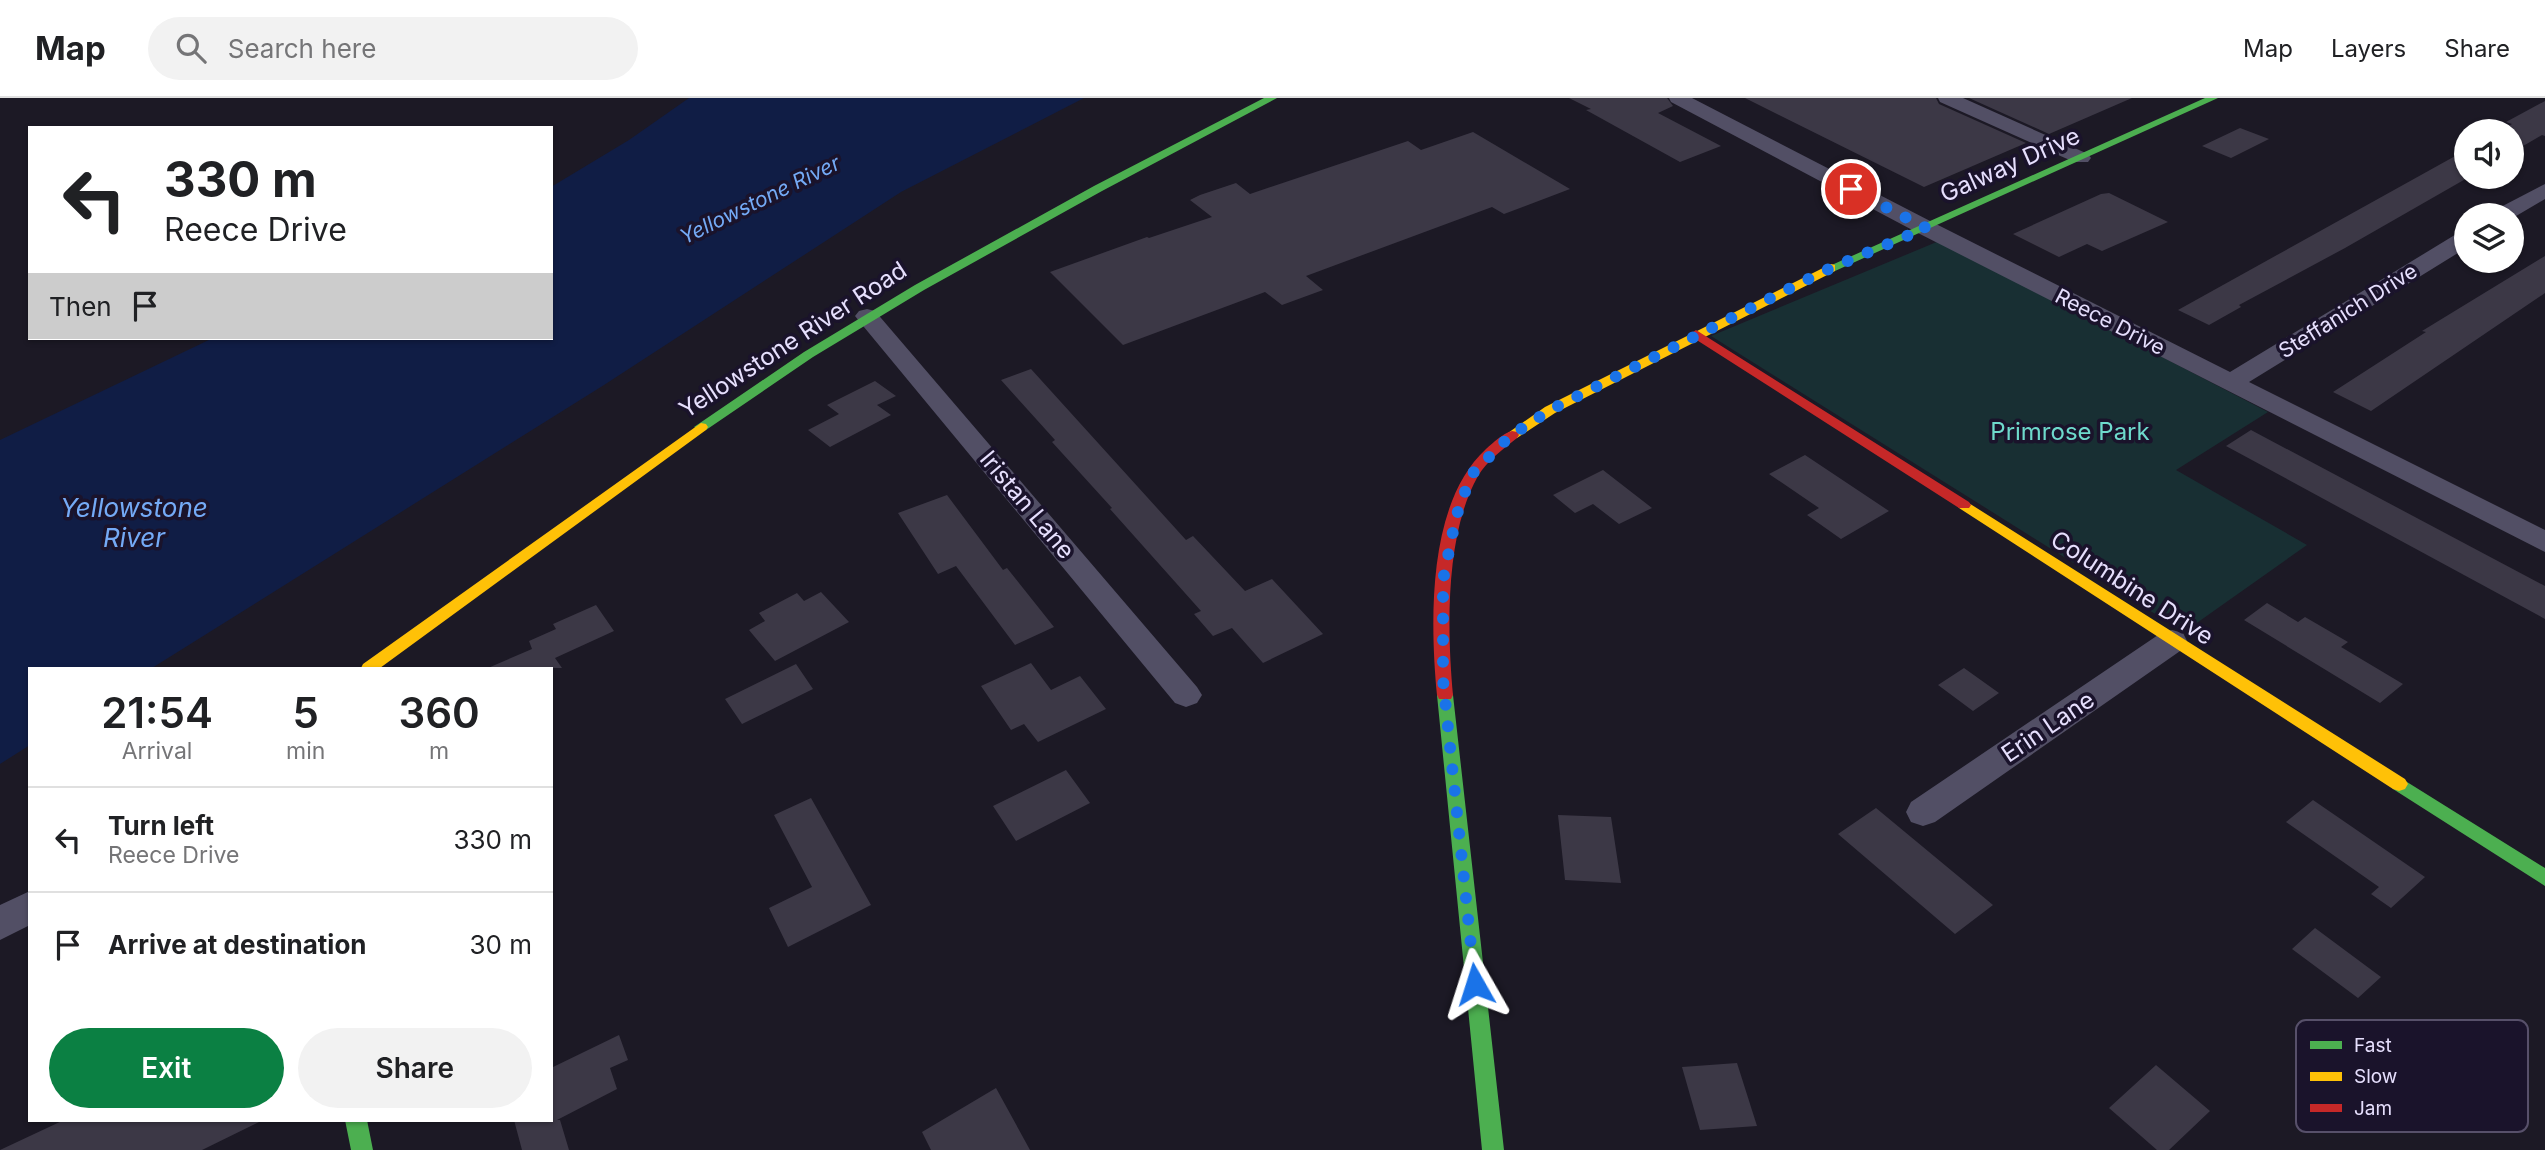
<!DOCTYPE html>
<style>
:root{--surface:#fff;--page:#f2f2f2;--text:#202124;--muted:#757577;--line:#e0e0e0;--accent:#0b8043}
body{margin:0;font-family:Inter,sans-serif;background:var(--page);color:var(--text);height:100vh;display:flex;flex-direction:column;font-size:26px;white-space:nowrap}
*{box-sizing:border-box;margin:0}
p{font-size:23px;color:var(--muted)}
.icon{flex:none;width:38px;height:38px;fill:none;stroke:currentColor;stroke-width:2;stroke-linecap:round;stroke-linejoin:round}
.map{position:relative;flex:1;overflow:hidden}
.sheet{position:absolute;left:28px;top:569px;width:525px;height:455px;display:flex;flex-direction:column;background:var(--surface);border-radius:0px;box-shadow:0 2px 5px #0004}
.sheet>*{flex:none}
.guide{position:absolute;left:28px;top:28px;width:525px;height:214px;border-radius:0px;box-shadow:0 2px 5px #0004;background:#fff;color:var(--text);overflow:hidden}
.tools{position:absolute;left:2454px;top:21px;display:grid;gap:14px}
.tools a{display:grid;place-items:center;width:70px;height:70px;border-radius:50%;background:var(--surface);box-shadow:0 2px 5px #0004;font-size:35px}
.pin{position:absolute;display:grid;place-items:center;width:60px;height:60px;color:#fff;margin:-30px;border:4px solid #fff;border-radius:50%;box-shadow:0 2px 7px #0007}
.me{position:absolute;width:77px;margin:-38px;rotate:354deg;stroke-linejoin:round;filter:drop-shadow(0 0 5px #0008)}
.turn{display:flex;align-items:center;gap:24px;height:147px;padding:0 21px;font-size:32px}
.turn .icon{width:91px;height:91px;stroke-width:2.5}
.turn b{display:block;font-size:49px;line-height:60px}
.then{display:flex;align-items:center;height:66px;padding:0 21px;background:#0003;gap:14px;font-size:26px}
.eta{display:flex;justify-content:space-evenly;align-items:center;height:119px;text-align:center}
.eta b{font-size:42px;font-weight:600;line-height:49px}
.primary-button{display:flex;gap:14px;margin-top:auto;padding:14px 21px}
.primary-button a{flex:1;height:80px;border-radius:42px;background:var(--accent);color:#fff;font-size:28px;font-weight:600;line-height:80px;text-align:center}
.primary-button a+a{background:var(--page);color:var(--text)}
ul{padding:0;list-style:none}
li{display:flex;align-items:center;gap:21px;height:105px;padding:0 21px;border-top:2px solid var(--line)}
li div{flex:1}
li b{display:block;font-size:26px}
li em{font-style:normal}
header{display:flex;align-items:center;gap:42px;box-sizing:border-box;height:98px;padding:0 35px;background:var(--surface);border-bottom:2px solid var(--line)}
header strong{font-size:33px}
nav{display:flex;gap:38px;margin-inline-start:auto;font-size:24px}
.search{width:490px;height:63px;background:var(--page);display:flex;align-items:center;gap:18px;box-sizing:border-box;padding:0 24px;border-radius:38px;color:var(--muted);font-size:26px}
.map>svg:first-child{display:block}
.green{fill:#182f33}
.water{fill:#101d45}
.building{fill:#3c3846}
.lines{fill:none;stroke-linecap:round;stroke-linejoin:round}
.street{fill:#524f65;fill-rule:evenodd}
.fast{fill:#4caf50;fill-rule:evenodd}
.slow{fill:#ffc107;fill-rule:evenodd}
.jam{fill:#c62828;fill-rule:evenodd}
.route{stroke:#1a73e8;stroke-width:12;stroke-dasharray:0 21.6}
.labels{text-anchor:middle;stroke-width:7;stroke-linejoin:round;paint-order:stroke}
.far-water-label{font-size:21px;font-style:italic;fill:#74aaf6;stroke:#1a132b}
.far-street-label{font-size:21px;fill:#e6dffd;stroke:#1a132b}
.street-label{font-size:24px;fill:#e6dffd;stroke:#1a132b}
.park-label{font-size:24px;fill:#6edacc;stroke:#1a132b}
.water-label{font-size:26px;font-style:italic;fill:#74aaf6;stroke:#1a132b}
.key{fill:#1a132b;stroke:#57506a;stroke-width:2}
.key-label{font-size:19px;fill:#e6dffd}
</style>
<header>
<strong>Map</strong>
<div class="search"><svg class="icon" aria-label="search" viewBox="0 0 24 24"><circle cx="10" cy="10" r="6"/><path d="M15 15l6 6"/></svg>Search here</div>
<nav><a>Map</a><a>Layers</a><a>Share</a></nav>
</header>
<div class="map">
<svg width="2545" height="1052" viewBox="0 0 2545 1052">
<rect width="100%" height="100%" fill="#1c1925"/>
<path class="green" d="M1939 143 2268 314 2176 372 2307 447 2184 534 1711 238Z"/>
<path class="water" d="M689 0H1084L901 94 604 287 152 570H30V647L0 666V342L213 240H551V89L629 42Z"/>
<path class="building" d="M1569 0H1667L1673 8 1658 15 1721 48 1680 64 1586 12 1591 11Z
M1745 0H1936L1939 6 2026 45 1924 89Z
M1969 0H2132L2049 36Z
M2545 3V38L2542 37 2511 55V33H2500L2512 26 2506 24Z
M2240 30 2269 41 2231 60 2202 48Z
M1473 34 1570 91 1504 116 1492 109 1306 178 1323 192 1282 207 1265 194 1123 247 1050 174 1147 139 1149 140 1212 119 1190 102 1200 97 1236 85 1250 96 1408 43 1421 52Z
M2466 52V79H2469L2345 150 2239 207 2241 209 2209 227 2178 212Z
M2109 95 2168 124 2102 153 2087 146 2059 159 2013 136 2101 96Z
M2545 158V195L2371 313 2333 294 2426 234 2422 233Z
M1031 271 1186 442 1193 438 1245 493 1272 481 1323 536 1263 565 1232 530 1213 538 1194 516 1201 513 1110 411 1112 410 1052 344 1055 342 1001 282Z
M875 283 896 298 877 307 891 317 830 349 808 332 839 316 827 307Z
M2251 332 2545 488V521L2226 348Z
M1805 357 1889 413 1841 441 1807 417 1819 410 1769 376Z
M1603 372 1652 410 1619 426 1593 406 1575 415 1553 397Z
M947 397 1003 472 1007 470 1054 529 1015 547 956 468 938 476 898 415Z
M821 494 849 524 775 563 749 532 765 523 759 515 797 495 804 503Z
M2267 505 2298 524 2305 519 2348 544 2341 549 2403 586 2380 605 2244 522Z
M596 507 614 533 555 560 562 570H488L532 551 529 543 556 531 553 526Z
M1031 565 1051 592 1080 578 1106 611 1038 644 1024 626 1011 632 981 588Z
M796 566 813 591 742 626 725 601Z
M1964 570 1999 595 1973 613 1938 587Z
M1066 672 1090 705 1016 743 993 708Z
M811 700 871 807 788 849 769 810 812 789 774 717Z
M2313 702 2425 779 2391 810 2371 796 2379 789 2286 724Z
M1876 710 1993 807 1955 836 1838 736Z
M1558 717 1611 719 1621 785 1565 782Z
M2315 830 2381 879 2358 900 2292 851Z
M619 937 628 962 610 970 617 991 557 1022H560L569 1052H522L514 1022H551V970Z
M1737 965 1757 1028 1700 1032 1682 969Z
M2156 967 2210 1013 2169 1052H2157L2109 1010Z
M996 990 1030 1052H931L922 1034Z
M64 1022H263L202 1052H0Z"/>
<g class="lines">
<path class="street" d="M1669 0H1692L1934 125 2230 274 2458 135 2466 134V150L2249 284 2545 432V454L1918 135 1671 4Z
M1938 0H1963L2088 56 2091 60 2088 64H2074L1940 4Z
M2545 86V101L2511 121V117H2492L2495 112Z
M867 211 875 213 1197 589 1202 597 1197 605 1186 609 1175 605 859 223 855 218 859 213Z
M2172 532 2183 535 2187 543 2183 551 1935 724 1923 728 1911 724 1906 714 1911 704 2161 535Z
M30 793V827L0 842V807Z"/>
<path class="fast" d="M1264 0H1277L1102 93 924 192 813 259 706 332 701 333 694 329 804 254 915 187 1094 88Z
M2205 0H2218L1835 173 1831 174 1825 170Z
M1445 591 1451 593 1453 597 1504 1052H1482L1437 597 1439 593Z
M2399 679 2545 770V788L2393 691 2390 686 2393 681Z
M345 1022H367L373 1052H351Z"/>
<path class="slow" d="M1831 166 1835 167V173L1555 315 1517 340 1512 341 1505 337 1545 309Z
M701 325 706 326 708 329 706 332 380 570H361L363 566Z
M1964 402 2405 681 2408 686 2405 691 2399 693 2393 691 1959 410 1957 407Z"/>
<path class="jam" d="M1696 232 1969 404 1971 407 1969 410H1959L1692 239 1690 236Z
M1512 333 1517 334 1519 337 1517 340C1503 351 1487 363 1478 378 1445 436 1447 532 1453 597L1451 601H1439L1437 597C1430 524 1427 405 1486 351 1494 344 1502 336 1512 333Z"/>
</g>
<g class="lines">
<path class="route" d="M1475 886 1443 582V482L1456 419 1471 377 1509 339 1550 312 1824 173 1926 130 1851 91"/>
</g>
<g class="labels">
<g class="far-water-label">
<text transform="translate(760 102) rotate(-26)" y="7">Yellowstone River</text>
</g>
<g class="far-street-label">
<text transform="translate(2348 213) rotate(-32)" y="7">Steffanich Drive</text>
<text transform="translate(2110 224) rotate(27)" y="7">Reece Drive</text>
</g>
<g class="street-label">
<text transform="translate(2010 67) rotate(-24)" y="8">Galway Drive</text>
<text transform="translate(793 242) rotate(-33)" y="8">Yellowstone River Road</text>
<text transform="translate(1027 407) rotate(50)" y="8">Iristan Lane</text>
<text transform="translate(2132 490) rotate(33)" y="8">Columbine Drive</text>
<text transform="translate(2048 629) rotate(-34)" y="8">Erin Lane</text>
</g>
<g class="park-label">
<text x="2070" y="342">Primrose Park</text>
</g>
<g class="water-label">
<text x="134" y="419">Yellowstone<tspan x="134" dy="30">River</tspan></text>
</g>
</g>
<rect x="2296" y="922" width="232" height="112" rx="10" class="key"/>
<rect x="2310" y="943" width="32" height="8" fill="#4caf50"/>
<rect x="2310" y="974" width="32" height="9" fill="#ffc107"/>
<rect x="2310" y="1006" width="32" height="8" fill="#c62828"/>
<g class="key-label">
<text x="2354" y="954">Fast</text>
<text x="2354" y="985">Slow</text>
<text x="2354" y="1017">Jam</text>
</g>
</svg>
<div class="tools">
<a><svg class="icon" aria-label="sound" viewBox="0 0 24 24"><path d="M4 9h4l5-4v14l-5-4H4zM17 9q2 3 0 6"/></svg></a>
<a><svg class="icon" aria-label="layers" viewBox="0 0 24 24"><path d="M12 4l9 5-9 5-9-5zM3 14l9 5 9-5"/></svg></a>
</div>
<div class="pin" style="left:1851px;top:91px;background:#d93025"><svg class="icon" aria-label="arrive" viewBox="0 0 24 24"><path d="M6 21V4h12l-3 4 3 4H6"/></svg></div>
<svg class="me" style="left:1475px;top:886px" viewBox="-20 -20 40 40"><path d="M0-17L14 15 0 8-14 15z" fill="#1a73e8" stroke="#fff" stroke-width="4"/></svg>
<div class="guide">
<div class="turn"><svg class="icon" aria-label="left" viewBox="0 0 24 24"><path d="M17 20v-9H6M10 6l-5 5 5 5"/></svg><div><b>330 m</b>Reece Drive</div></div>
<div class="then">Then<svg class="icon" aria-label="arrive" viewBox="0 0 24 24"><path d="M6 21V4h12l-3 4 3 4H6"/></svg></div>
</div>
<section class="sheet">
<div class="eta">
<div><b>21:54</b><p>Arrival</p></div>
<div><b>5</b><p>min</p></div>
<div><b>360</b><p>m</p></div>
</div>
<ul>
<li><svg class="icon" aria-label="left" viewBox="0 0 24 24"><path d="M17 20v-9H6M10 6l-5 5 5 5"/></svg><div><b>Turn left</b><p>Reece Drive</p></div><em>330 m</em></li>
<li><svg class="icon" aria-label="arrive" viewBox="0 0 24 24"><path d="M6 21V4h12l-3 4 3 4H6"/></svg><div><b>Arrive at destination</b></div><em>30 m</em></li>
</ul>
<div class="primary-button"><a>Exit</a><a>Share</a></div>
</section>
</div>
